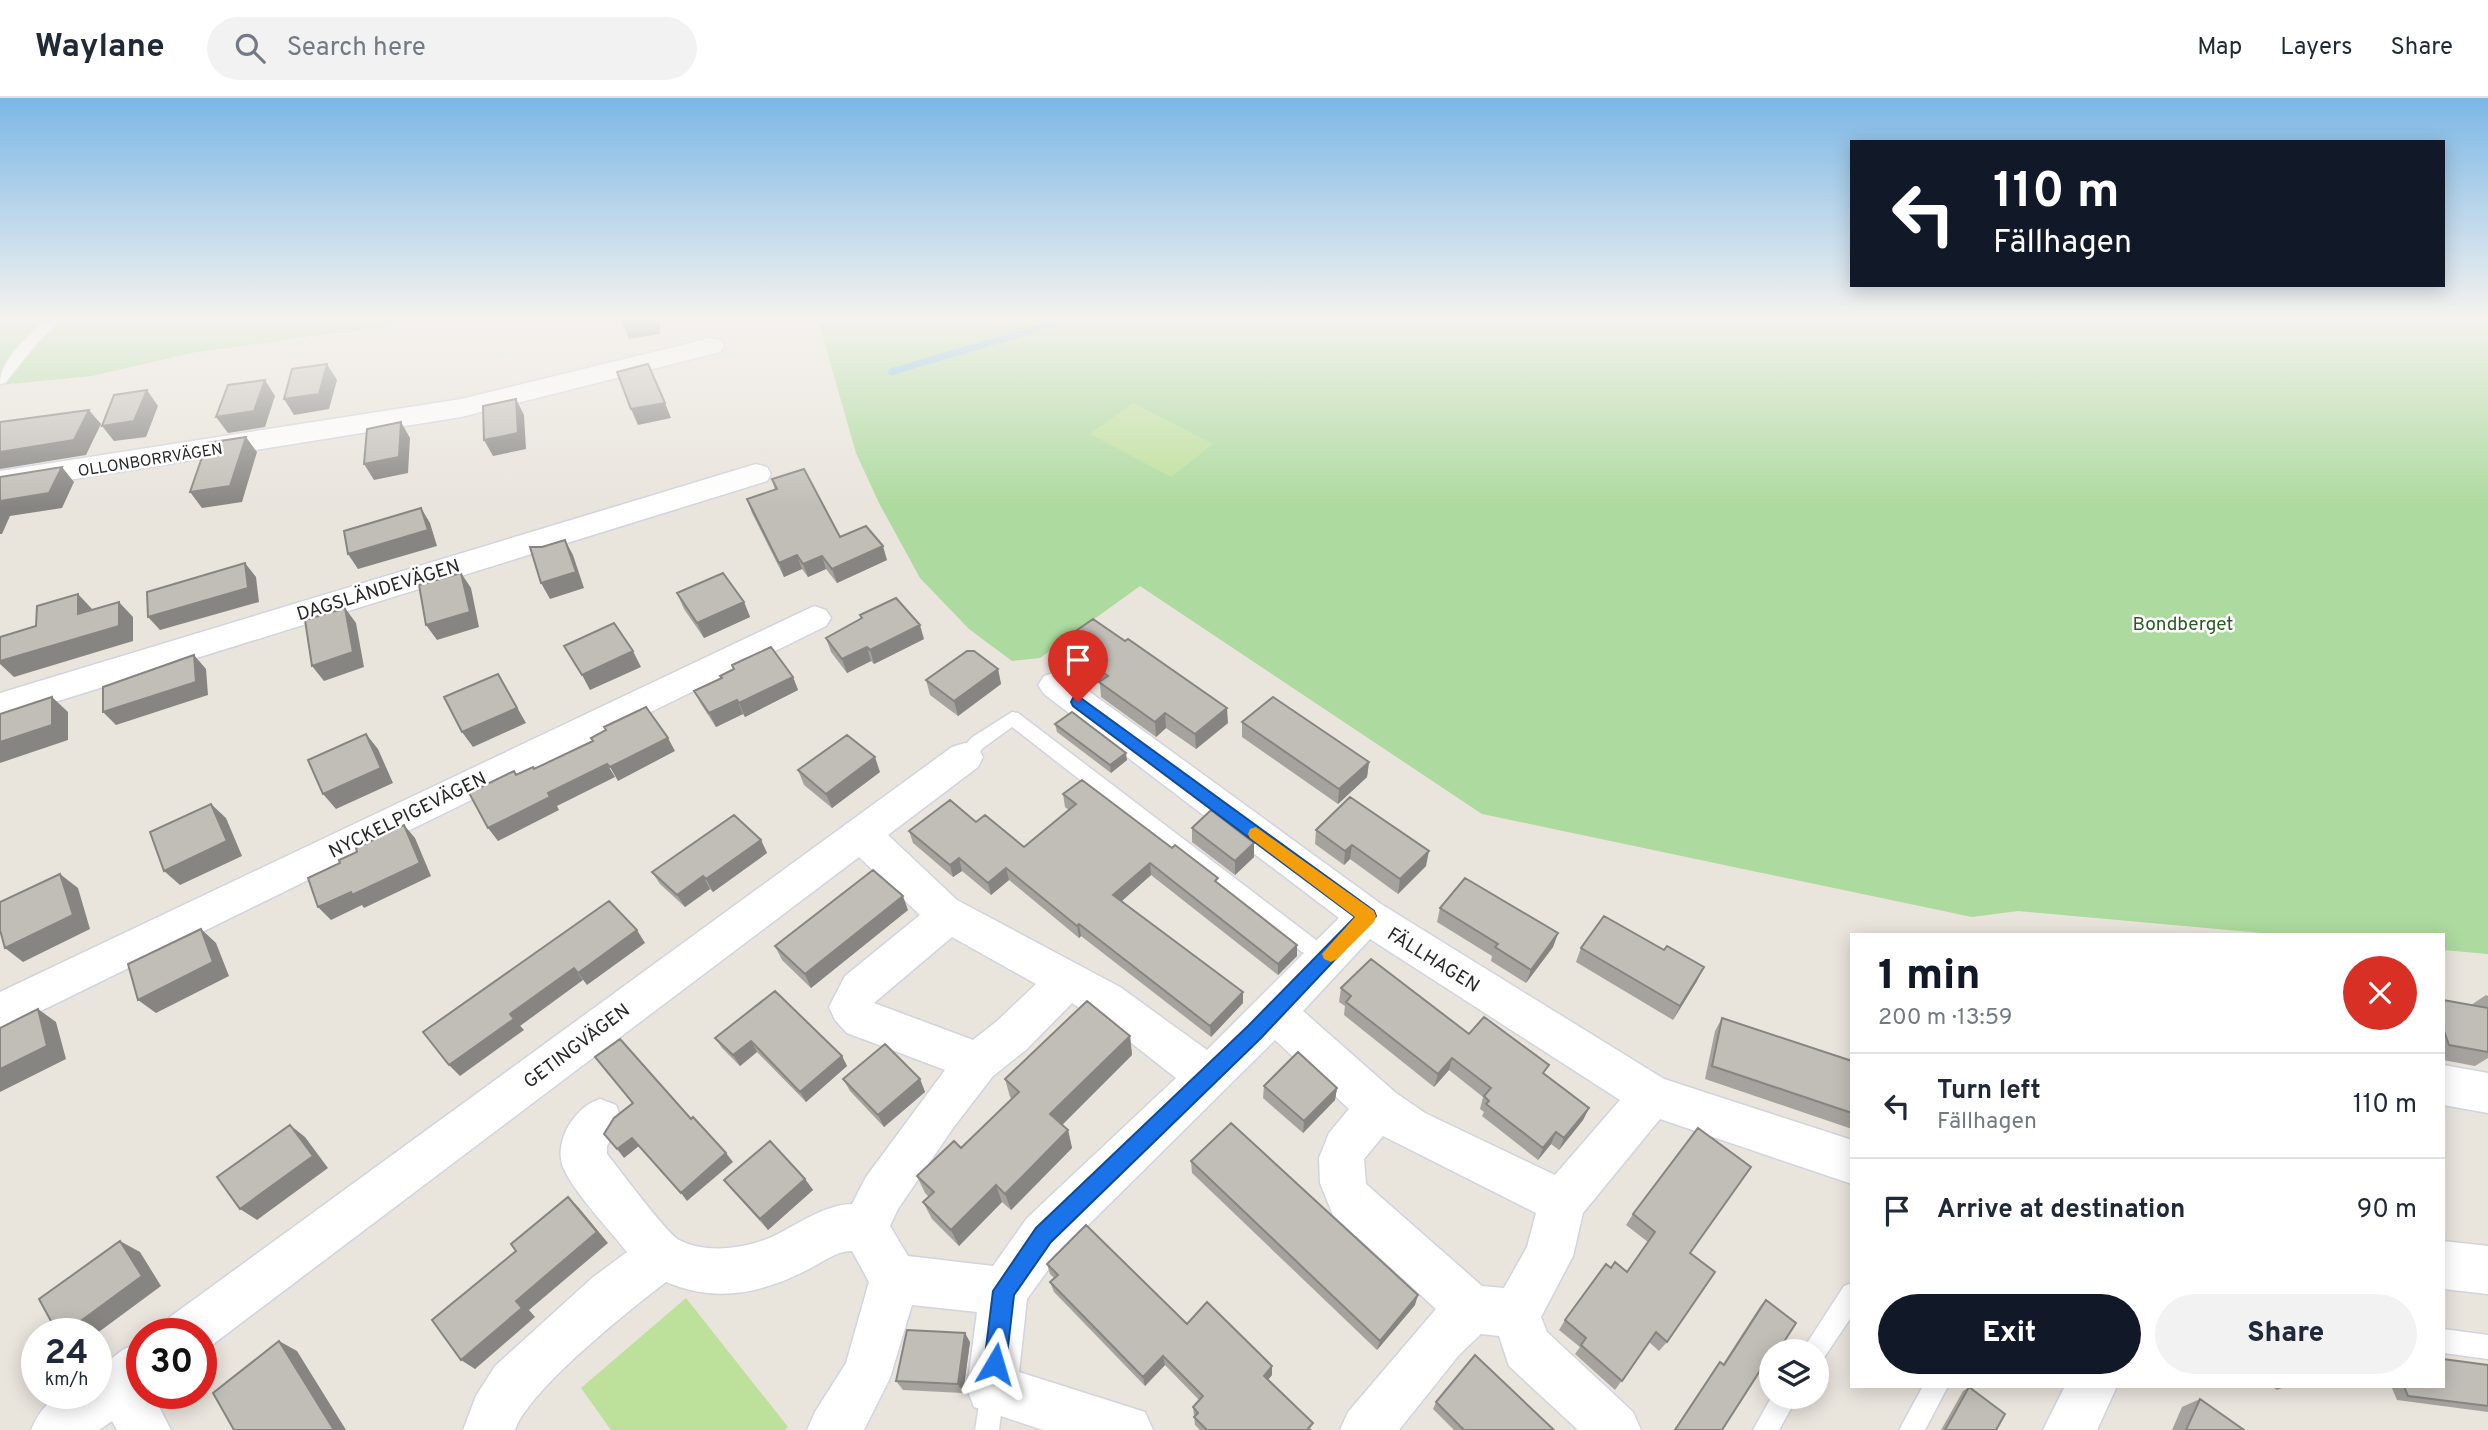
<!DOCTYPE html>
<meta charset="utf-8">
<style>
:root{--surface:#fff;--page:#f2f2f3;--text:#1f2937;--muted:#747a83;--line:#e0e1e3;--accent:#111827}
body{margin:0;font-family:Overpass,sans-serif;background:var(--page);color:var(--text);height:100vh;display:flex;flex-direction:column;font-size:26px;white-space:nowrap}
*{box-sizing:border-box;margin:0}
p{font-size:23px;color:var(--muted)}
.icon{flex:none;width:38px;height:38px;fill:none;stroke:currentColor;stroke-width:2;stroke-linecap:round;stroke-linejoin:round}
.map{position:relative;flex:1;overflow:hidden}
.details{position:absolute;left:1850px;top:835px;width:595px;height:455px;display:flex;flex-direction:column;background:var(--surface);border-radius:0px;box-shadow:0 4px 18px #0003}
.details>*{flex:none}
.hud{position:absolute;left:1850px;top:42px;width:595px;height:147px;border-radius:0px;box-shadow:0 4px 18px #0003;background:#111827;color:#fff;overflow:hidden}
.fabs{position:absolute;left:1759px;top:1241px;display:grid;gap:14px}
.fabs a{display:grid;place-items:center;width:70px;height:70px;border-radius:50%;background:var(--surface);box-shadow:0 4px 18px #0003;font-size:35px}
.speed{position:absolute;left:21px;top:1220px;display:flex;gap:14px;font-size:35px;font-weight:700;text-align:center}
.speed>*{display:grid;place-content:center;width:91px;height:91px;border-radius:50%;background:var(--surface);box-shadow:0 4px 18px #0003;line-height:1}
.speed small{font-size:18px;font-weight:400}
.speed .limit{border:10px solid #d22;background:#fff;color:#111}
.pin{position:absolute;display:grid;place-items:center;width:60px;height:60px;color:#fff;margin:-72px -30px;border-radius:50% 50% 50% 0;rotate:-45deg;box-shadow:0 0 7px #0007}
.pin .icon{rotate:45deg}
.me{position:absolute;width:77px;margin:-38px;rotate:7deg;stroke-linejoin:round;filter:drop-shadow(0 0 5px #0008)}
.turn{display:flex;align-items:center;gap:24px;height:147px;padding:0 28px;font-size:32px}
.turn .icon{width:91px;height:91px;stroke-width:2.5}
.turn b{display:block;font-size:49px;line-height:60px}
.round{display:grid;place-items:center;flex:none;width:74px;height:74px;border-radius:37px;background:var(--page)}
.summary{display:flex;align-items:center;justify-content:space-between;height:119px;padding:0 28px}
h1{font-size:42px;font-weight:800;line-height:52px;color:var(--accent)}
.button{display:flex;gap:14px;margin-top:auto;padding:14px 28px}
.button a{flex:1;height:80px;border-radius:42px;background:var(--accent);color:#fff;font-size:28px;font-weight:800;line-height:80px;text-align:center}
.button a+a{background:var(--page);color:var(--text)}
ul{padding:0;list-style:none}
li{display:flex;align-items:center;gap:21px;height:105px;padding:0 28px;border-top:2px solid var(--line)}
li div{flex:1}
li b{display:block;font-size:26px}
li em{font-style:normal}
header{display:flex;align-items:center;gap:42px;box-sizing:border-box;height:98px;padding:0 35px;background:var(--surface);border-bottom:2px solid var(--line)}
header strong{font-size:33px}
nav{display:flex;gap:38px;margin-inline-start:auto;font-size:24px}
.search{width:490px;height:63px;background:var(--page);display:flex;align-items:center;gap:18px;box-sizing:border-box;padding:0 24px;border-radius:38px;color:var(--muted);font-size:26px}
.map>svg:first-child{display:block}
.green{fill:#adda9e}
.pitch{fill:#bde09b}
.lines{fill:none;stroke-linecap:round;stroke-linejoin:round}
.stream{stroke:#7abce0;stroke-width:7}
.lane-casing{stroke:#d1d3df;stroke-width:3}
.street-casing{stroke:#d1d3df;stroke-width:3}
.lane{fill:#fff;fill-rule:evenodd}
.street{fill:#fff;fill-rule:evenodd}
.wall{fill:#a6a39e}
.shaded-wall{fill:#878581}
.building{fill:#c1beb8;stroke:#878581;stroke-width:2}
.route{fill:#1a73e8;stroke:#114b97;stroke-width:2}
.slow{fill:#f59e0b}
.labels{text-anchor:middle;stroke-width:5;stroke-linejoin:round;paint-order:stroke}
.far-street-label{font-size:16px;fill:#282828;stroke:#fff}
.street-label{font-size:19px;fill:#282828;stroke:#fff}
.park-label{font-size:19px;fill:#295c22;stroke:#fff}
</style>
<header>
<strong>Waylane</strong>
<div class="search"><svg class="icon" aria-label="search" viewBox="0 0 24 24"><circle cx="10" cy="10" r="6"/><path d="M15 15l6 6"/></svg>Search here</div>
<nav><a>Map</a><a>Layers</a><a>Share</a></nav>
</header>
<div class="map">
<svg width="2488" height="1332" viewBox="0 0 2488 1332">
<rect width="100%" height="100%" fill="#e9e4dc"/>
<path class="green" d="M0 222H427L191 255 92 278 0 287Z
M818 222H2488V856L2443 852V836H2273L2018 813 1972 819 1482 716 1140 488 1040 560 1012 563 969 531 920 480 879 405 856 355Z"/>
<path class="pitch" d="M1133 305 1213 346 1171 379 1090 336Z
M686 1200 788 1329 785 1332H611L581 1290Z"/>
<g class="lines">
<path class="stream" d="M891 274 1065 222"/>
<defs>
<path id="lane" d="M46 222H60L37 245 5 285 0 286C0 261 28 239 46 222Z
M1012 614 1018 615 1316 842 1319 848 1316 854 1309 856 1302 854 1012 629 983 650 971 664H959L956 659 971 640Z
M1852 1185V1218L1823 1261 1816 1264V1253H1803L1807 1245 1844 1188Z
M2443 1231 2488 1237V1261L2443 1255Z
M992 1279 1001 1282 1004 1291 999 1332H975L983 1282Z
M1923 1288H1948L1925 1332H1899Z
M1772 1298H1798L1779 1332H1753Z"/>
<path id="street" d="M710 240 720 242 724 248 720 254 461 319 0 393V373L461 301Z
M756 366 767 369 771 376 767 383 0 621V595Z
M814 508 826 512 831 520 826 528 0 933V894Z
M1056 574 1068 578 1381 806 1664 981 1852 1042V1086L1660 1021 1583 1115 1573 1158 1541 1219 1547 1234 1633 1314 1641 1332H1578L1509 1268 1499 1238 1481 1236 1459 1257 1399 1332H1340L1348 1314 1436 1211 1333 1117 1320 1085 1319 1060 1329 1035 1349 1011 1275 942 1061 1154 1027 1201 1019 1274 1145 1314 1153 1332H1043L974 1309 967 1291 977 1214 912 1207 890 1280 864 1332H807L815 1314 846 1265 869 1184 852 1153C835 1153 822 1165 807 1172 760 1196 716 1205 666 1184 629 1212 529 1292 515 1332H463L476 1298 495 1268 592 1180 627 1154C610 1132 570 1091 562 1066 558 1053 563 1035 571 1024 580 1012 586 1006 600 1001L616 1007 622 1022 607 1048V1056C620 1072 666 1135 679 1142 707 1157 751 1150 778 1136 801 1124 825 1107 852 1106L866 1079 945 972 847 935 835 922 829 909 845 878 920 817 859 759 204 1253 201 1255V1236H163L170 1219 952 649 965 645 978 649 983 659 978 669 888 737 957 802 1120 889 1207 952 1339 820 1044 596 1038 587 1044 578ZM952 839 1036 886 997 923 973 942 874 905ZM1370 841 1620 1002 1555 1077 1425 1015 1396 995 1303 913ZM1072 905 1125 940 1176 980 1027 1120 993 1168 908 1158 890 1128 898 1111 953 1030 993 978 1027 951ZM1383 1038 1536 1115 1527 1149 1504 1190 1482 1188 1366 1086 1364 1061Z
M2443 967 2488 975V1015L2443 1007Z
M2443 1143 2488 1148V1196L2443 1191Z
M142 1244V1295H152L171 1332H117L112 1323 99 1332H31C46 1297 62 1295 96 1295V1272L124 1251Z
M2065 1288H2117L2097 1332H2043Z"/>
</defs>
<use href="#lane" class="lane-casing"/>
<use href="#street" class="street-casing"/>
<use href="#lane" class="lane"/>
<use href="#street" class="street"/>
</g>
<path class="wall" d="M772 381 840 439 887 462 837 485 826 471 808 479 802 471 784 479 752 415 747 401 775 392Z
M677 495 744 504 750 519 704 540 684 511Z
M860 517 924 541 874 566 871 563 847 575 831 554 826 540 861 521Z
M1125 543 1228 625 1196 651 1166 630 1156 639 1101 599 1100 586 1063 560 1060 544Z
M732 567 793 579 798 592 745 619 743 616 716 629 701 606 694 593 721 581 720 578 733 571Z
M998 571 1001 586 958 618 930 597 926 582Z
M1242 624 1369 664 1367 679 1338 706 1242 639Z
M1055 626 1127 662 1111 675 1057 634Z
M798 672 880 674 832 710 804 687Z
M1063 696 1218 785 1297 858 1278 877 1151 777 1122 803 1243 894V905L1211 939 1081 838 1079 840 1009 782 991 797 962 773 953 779 913 745 909 733 976 724 1024 749 1069 712 1065 709Z
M1192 730 1254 745V759L1235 777 1192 744Z
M1316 732 1426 768 1398 796 1350 761 1344 767 1315 746Z
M761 742 767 755 713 794 710 791 685 809 660 786 652 774Z
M1440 810 1558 835 1553 849 1526 885 1491 863 1492 858 1437 824Z
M908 812 811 890 782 862 775 848Z
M1581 850 1697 883 1673 922 1576 864Z
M1341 890 1469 936 1545 977 1589 1010 1583 1022 1559 1052 1551 1046 1538 1062 1482 1018 1484 1014 1480 1011 1483 999 1449 972 1434 989 1344 917 1345 908 1339 904Z
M2486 897 2488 898V960L2475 968 2443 962V902L2471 907Z
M1722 920 1852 963V1031L1705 981 1715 933Z
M1130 938 1132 957 1062 1027 1068 1032 1072 1050 1011 1112 1002 1104 959 1148 932 1121 923 1104 929 1099 925 1095 917 1078 961 1050 1012 1001 1010 999 1005 981Z
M715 940 842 958 847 968 806 1004 757 954 740 968 722 950Z
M843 981H920L925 994 884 1029 850 993Z
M1264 988 1337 990 1335 1002 1303 1035 1263 1000Z
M1191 1063 1415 1207 1377 1252 1192 1075Z
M805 1081 813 1092 768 1132 733 1093 724 1082Z
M1633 1116 1690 1155 1667 1244 1659 1253 1649 1244 1615 1292 1575 1256 1580 1249 1559 1232 1565 1222 1611 1170 1627 1174 1648 1144 1626 1127Z
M1047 1166 1187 1226 1272 1268V1277L1268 1281 1312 1332H1200L1195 1327 1193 1309 1199 1302 1165 1267 1145 1288 1054 1194 1050 1184 1054 1180 1050 1176Z
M1766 1202 1768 1267 1764 1272 1762 1270 1722 1332H1674L1716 1269 1720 1264 1723 1266 1761 1207Z
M970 1244 963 1295 903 1292 896 1283Z
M2488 1267V1314L2397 1302 2391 1288H2443Z
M2271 1288H2287L2277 1292Z
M1969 1289 1996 1332H1941L1963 1293Z
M2200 1301 2244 1332H2172L2182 1309Z
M1436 1304 1554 1332H1454L1433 1311Z"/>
<path class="shaded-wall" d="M644 222H660V236L629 241 623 226Z
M327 266 337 282 329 311 294 317 284 301Z
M265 282 275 298 265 329 228 335 216 319Z
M147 292 158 308 146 339 114 343 102 328Z
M516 301 524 317 526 351 493 358 484 342Z
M665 305 671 320 638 327 631 311Z
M89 312 101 326 86 357 0 371V354Z
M401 324 410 340 408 375 374 382 364 366Z
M246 339 257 354 242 404 202 410 190 394Z
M62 369 74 384 62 410 10 418 2 436H0V403Z
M421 410 430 425 437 448 358 471 348 456Z
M565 442 573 457 584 490 550 501 541 485Z
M883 448 887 462 837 485 832 471Z
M797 457 802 471 784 479 779 465Z
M822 458 826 471 808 479 803 466Z
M245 465 256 479 259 504 160 532 148 519Z
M461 475 471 490 479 529 437 542 426 527Z
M78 496 92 511 78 516Z
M119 504 133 519V543L14 579 0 566V563Z
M744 504 750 519 704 540 697 525Z
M345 510 356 525 364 569 324 583 312 568Z
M920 527 924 541 874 566 870 552Z
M867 549 871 563 847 575 842 561Z
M633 553 641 569 590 592 582 577Z
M194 557 206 571 208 597 116 627 103 614Z
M998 571 1001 586 958 618 954 603Z
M498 576 526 625 473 649 462 634Z
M793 579 798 592 745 619 739 605Z
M52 599 68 614V642L0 665V644Z
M737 602 743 616 716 629 709 615Z
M1227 610 1228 625 1196 651 1195 636Z
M1165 615 1166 630 1156 639 1155 624Z
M366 636 378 651 393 685 336 711 323 696Z
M668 640 675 653 618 683 610 669Z
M1126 655 1127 662 1111 675 1110 667Z
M875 659 880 674 832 710 826 696Z
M1369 664 1367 679 1338 706 1339 691Z
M607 666 615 679 557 708 559 712 498 743 488 730 548 695Z
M211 706 226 720 242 758 180 787 164 773Z
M404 727 415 740 431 778 364 810 362 807 331 822 318 809Z
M761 742 767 755 713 794 706 781Z
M1254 745V759L1235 777V763Z
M1352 747 1350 761 1344 767 1345 753Z
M1429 753 1426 768 1398 796 1400 781Z
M959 760 962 773 953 779 950 767Z
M1150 765 1151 777 1115 809 1113 797Z
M1006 770 1009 782 991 797 988 785Z
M60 776 78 790 90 831 23 864 5 850Z
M703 778 710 791 685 809 677 797Z
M903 798 908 812 811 890 805 876Z
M1079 826 1081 838 1079 840 1077 828Z
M201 831 216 845 229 878 156 915 138 902Z
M637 832 645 845 587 887 578 875Z
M1558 835 1553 849 1526 885 1531 872Z
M1297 847V858L1278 877V866Z
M1704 869 1697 883 1673 922 1680 908Z
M574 870 583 882 520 928 510 916Z
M1243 894V905L1211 939 1210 928Z
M38 911 56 924 66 961 0 994V971Z
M514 921 524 932 460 978 449 967Z
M1130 938 1132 957 1055 1034 1050 1016Z
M751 943 757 954 740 968 733 957Z
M842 958 847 968 806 1004 800 994Z
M1452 960 1449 972 1434 989 1438 976Z
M920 981 925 994 884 1029 878 1017Z
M1337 990 1335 1002 1303 1035 1304 1023Z
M1589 1010 1583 1022 1559 1052 1564 1040Z
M290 1027 305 1039 328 1070 257 1122 240 1111Z
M1068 1032 1072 1050 1011 1112 1005 1096Z
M1556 1034 1551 1046 1538 1062 1543 1050Z
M632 1040 639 1048 624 1060 617 1051Z
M726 1055 733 1064 687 1103 681 1095Z
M805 1081 813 1092 768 1132 760 1121Z
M996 1087 1002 1104 959 1148 951 1132Z
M568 1099 579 1110 608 1145 529 1212 535 1219 475 1271 461 1262Z
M120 1143 140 1154 161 1188 96 1236H63Z
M1418 1197 1415 1207 1377 1252 1380 1243Z
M965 1235 970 1244 963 1295 958 1286Z
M279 1243 297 1253 346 1332H334Z
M1163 1258 1165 1267 1145 1288 1143 1279Z
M1272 1268V1277L1264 1287V1278Z"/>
<path class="building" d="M623 222H644L623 226Z
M327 266 319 296 284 301 292 271Z
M648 266 665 305 631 311 617 274Z
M265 282 254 313 216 319 228 287Z
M147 292 134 323 102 328 114 297Z
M516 301 518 335 484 342 483 308Z
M89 312 74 342 0 354V324Z
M401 324 399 359 364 366 367 331Z
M246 339 230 388 190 394 207 345Z
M62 369 49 395 0 403V379Z
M804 371 840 439 866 428 883 448 832 471 822 458 803 466 797 457 779 465 747 401 777 391 772 381Z
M421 410 428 432 348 456 344 433Z
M565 442 576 474 541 485 530 449H542Z
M245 465 248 490 148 519 147 494Z
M461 475 470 514 426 527 419 487Z
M723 475 744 504 697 525 677 495Z
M78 496V516L119 504V528L0 563V539L36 528 37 508Z
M896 500 920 527 870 552 867 549 842 561 826 540 862 520 860 517Z
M345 510 353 554 312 568 305 522Z
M1093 521 1125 543 1128 541 1227 610 1195 636 1165 615 1155 624 1099 584 1108 578 1060 544Z
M614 525 633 553 582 577 564 548Z
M771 549 793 579 739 605 737 602 709 615 694 593 722 580 720 578 734 571 732 567Z
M967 553H974L998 571 954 603 926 582Z
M194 557 196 584 103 614V589Z
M498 576 517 610 462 634 444 599Z
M52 599V627L0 644V616Z
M1273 599 1369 664 1339 691 1242 624Z
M646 609 668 640 610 669 607 666 548 695 550 699 488 730 469 695 514 673 516 677 533 669 534 671 593 643 591 640 606 632 604 629Z
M1072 614 1126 655 1110 667 1055 626Z
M366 636 381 670 323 696 308 662Z
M847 637 875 659 826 696 798 672Z
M1082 682 1172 750 1175 747 1218 780 1215 783 1297 847 1278 866 1150 765 1113 797 1243 894 1210 928 1079 826 1077 828 1006 770 988 785 959 760 950 767 909 733 950 702 976 724 985 717 1024 749 1076 706 1063 696Z
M1350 699 1429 753 1400 781 1352 747 1345 753 1316 732Z
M211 706 227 743 164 773 150 734Z
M1211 712 1254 745 1235 763 1192 730Z
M734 717 761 742 706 781 703 778 677 797 652 774Z
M404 727 420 765 352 797 351 794 318 809 308 780 340 765 339 762 357 754 356 750Z
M873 772 903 798 805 876 775 848Z
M60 776 73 817 5 850 0 832V804Z
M1465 780 1558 835 1531 872 1495 849 1498 846 1440 810Z
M609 803 637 832 578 875 574 870 510 916 514 921 449 967 423 934Z
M1604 818 1664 852 1667 848 1704 869 1680 908 1581 850Z
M201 831 213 864 138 902 128 866Z
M1371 861 1469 936 1484 919 1549 967 1543 975 1589 1010 1564 1040 1556 1034 1543 1050 1486 1006 1489 1003 1484 998 1491 990 1452 960 1438 976 1346 904 1351 898 1341 890Z
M775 893 842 958 800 994 751 943 733 957 715 940Z
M2443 902 2488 910V954L2449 947 2443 930Z
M1087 903 1130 938 1050 1016 1068 1032 1005 1096 996 1087 951 1132 923 1104 934 1094 917 1078 954 1043 961 1050 1019 994 1005 981Z
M38 911 47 948 0 971V930Z
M1722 920 1852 963V1015L1712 968Z
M620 941 691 1021 693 1019 726 1055 681 1095 632 1040 617 1051 604 1036 614 1020 633 1005 595 959Z
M885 946 920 981 878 1017 843 981Z
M1298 954 1337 990 1304 1023 1264 988Z
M1231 1025 1418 1197 1380 1243 1191 1063Z
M290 1027 313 1058 240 1111 217 1079Z
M1698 1030 1751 1069 1690 1155 1715 1174 1667 1244 1656 1234 1622 1283 1581 1247 1586 1240 1565 1222 1606 1166 1611 1170 1615 1164 1627 1174 1655 1134 1633 1116Z
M770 1043 805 1081 760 1121 724 1082Z
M568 1099 597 1134 516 1203 522 1210 461 1262 432 1222 516 1153 511 1146Z
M1086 1127 1187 1226 1207 1204 1272 1268 1264 1278 1313 1325 1307 1332H1207L1194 1319 1198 1315 1193 1309 1203 1298 1163 1258 1143 1279 1050 1184 1058 1177 1047 1166Z
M120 1143 142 1178 63 1236H58L39 1201Z
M1766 1202 1796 1225 1778 1253H1771V1263L1768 1267 1765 1265 1722 1332H1675L1720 1264 1724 1267Z
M907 1232 965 1235 958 1286 896 1283Z
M279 1243 334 1332H234L213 1295Z
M1475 1257 1554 1332H1464L1436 1304Z
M2443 1261 2488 1267V1308L2408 1298 2404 1288H2443Z
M1969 1289 2005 1316 1996 1332H1945Z
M2200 1301 2244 1332H2186Z"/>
<linearGradient id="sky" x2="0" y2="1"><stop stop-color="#7cb7e5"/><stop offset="0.54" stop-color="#f5f3ef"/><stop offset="1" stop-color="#f5f3ef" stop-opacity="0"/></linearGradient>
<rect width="2488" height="409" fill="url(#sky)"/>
<path class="route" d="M1078 598 1374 813 1376 818 1261 940 1051 1144 1014 1197 1006 1266 1002 1274 995 1277 987 1274 984 1266 993 1193 1036 1130 1248 928 1355 819 1073 608 1071 604 1073 600Z"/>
<path class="slow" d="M1256 729 1374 813 1376 818 1374 824 1337 861 1331 864 1324 861 1322 856 1355 819 1250 740 1248 736 1250 731Z"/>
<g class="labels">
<g class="far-street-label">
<text transform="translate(150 361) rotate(-9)" y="6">OLLONBORRVÄGEN</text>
</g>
<g class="street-label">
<text transform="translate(378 491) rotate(-17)" y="7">DAGSLÄNDEVÄGEN</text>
<text transform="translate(407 716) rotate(-26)" y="7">NYCKELPIGEVÄGEN</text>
<text transform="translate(1434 861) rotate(32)" y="7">FÄLLHAGEN</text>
<text transform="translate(576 947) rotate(-37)" y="7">GETINGVÄGEN</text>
</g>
<g class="park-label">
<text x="2183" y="532">Bondberget</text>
</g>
</g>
</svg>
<div class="fabs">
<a><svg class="icon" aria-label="layers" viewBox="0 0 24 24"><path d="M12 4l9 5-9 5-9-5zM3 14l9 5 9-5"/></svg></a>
</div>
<div class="speed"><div>24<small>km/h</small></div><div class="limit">30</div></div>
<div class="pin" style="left:1078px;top:604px;background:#d93025"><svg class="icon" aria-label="arrive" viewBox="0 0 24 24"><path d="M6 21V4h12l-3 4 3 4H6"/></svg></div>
<svg class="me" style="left:995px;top:1266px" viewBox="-20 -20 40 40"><path d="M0-17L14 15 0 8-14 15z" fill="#1a73e8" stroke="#fff" stroke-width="4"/></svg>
<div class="hud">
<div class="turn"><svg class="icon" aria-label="left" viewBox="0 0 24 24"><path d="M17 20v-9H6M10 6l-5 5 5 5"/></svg><div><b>110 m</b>Fällhagen</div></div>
</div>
<section class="details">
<div class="summary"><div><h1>1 min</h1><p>200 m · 13:59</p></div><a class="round" style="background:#d93025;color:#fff"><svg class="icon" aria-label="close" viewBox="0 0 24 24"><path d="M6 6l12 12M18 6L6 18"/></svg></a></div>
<ul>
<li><svg class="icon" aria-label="left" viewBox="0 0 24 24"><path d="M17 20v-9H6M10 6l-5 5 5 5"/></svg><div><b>Turn left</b><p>Fällhagen</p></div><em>110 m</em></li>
<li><svg class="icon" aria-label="arrive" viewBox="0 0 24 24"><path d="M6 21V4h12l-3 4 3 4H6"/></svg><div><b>Arrive at destination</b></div><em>90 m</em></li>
</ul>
<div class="button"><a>Exit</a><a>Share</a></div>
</section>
</div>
